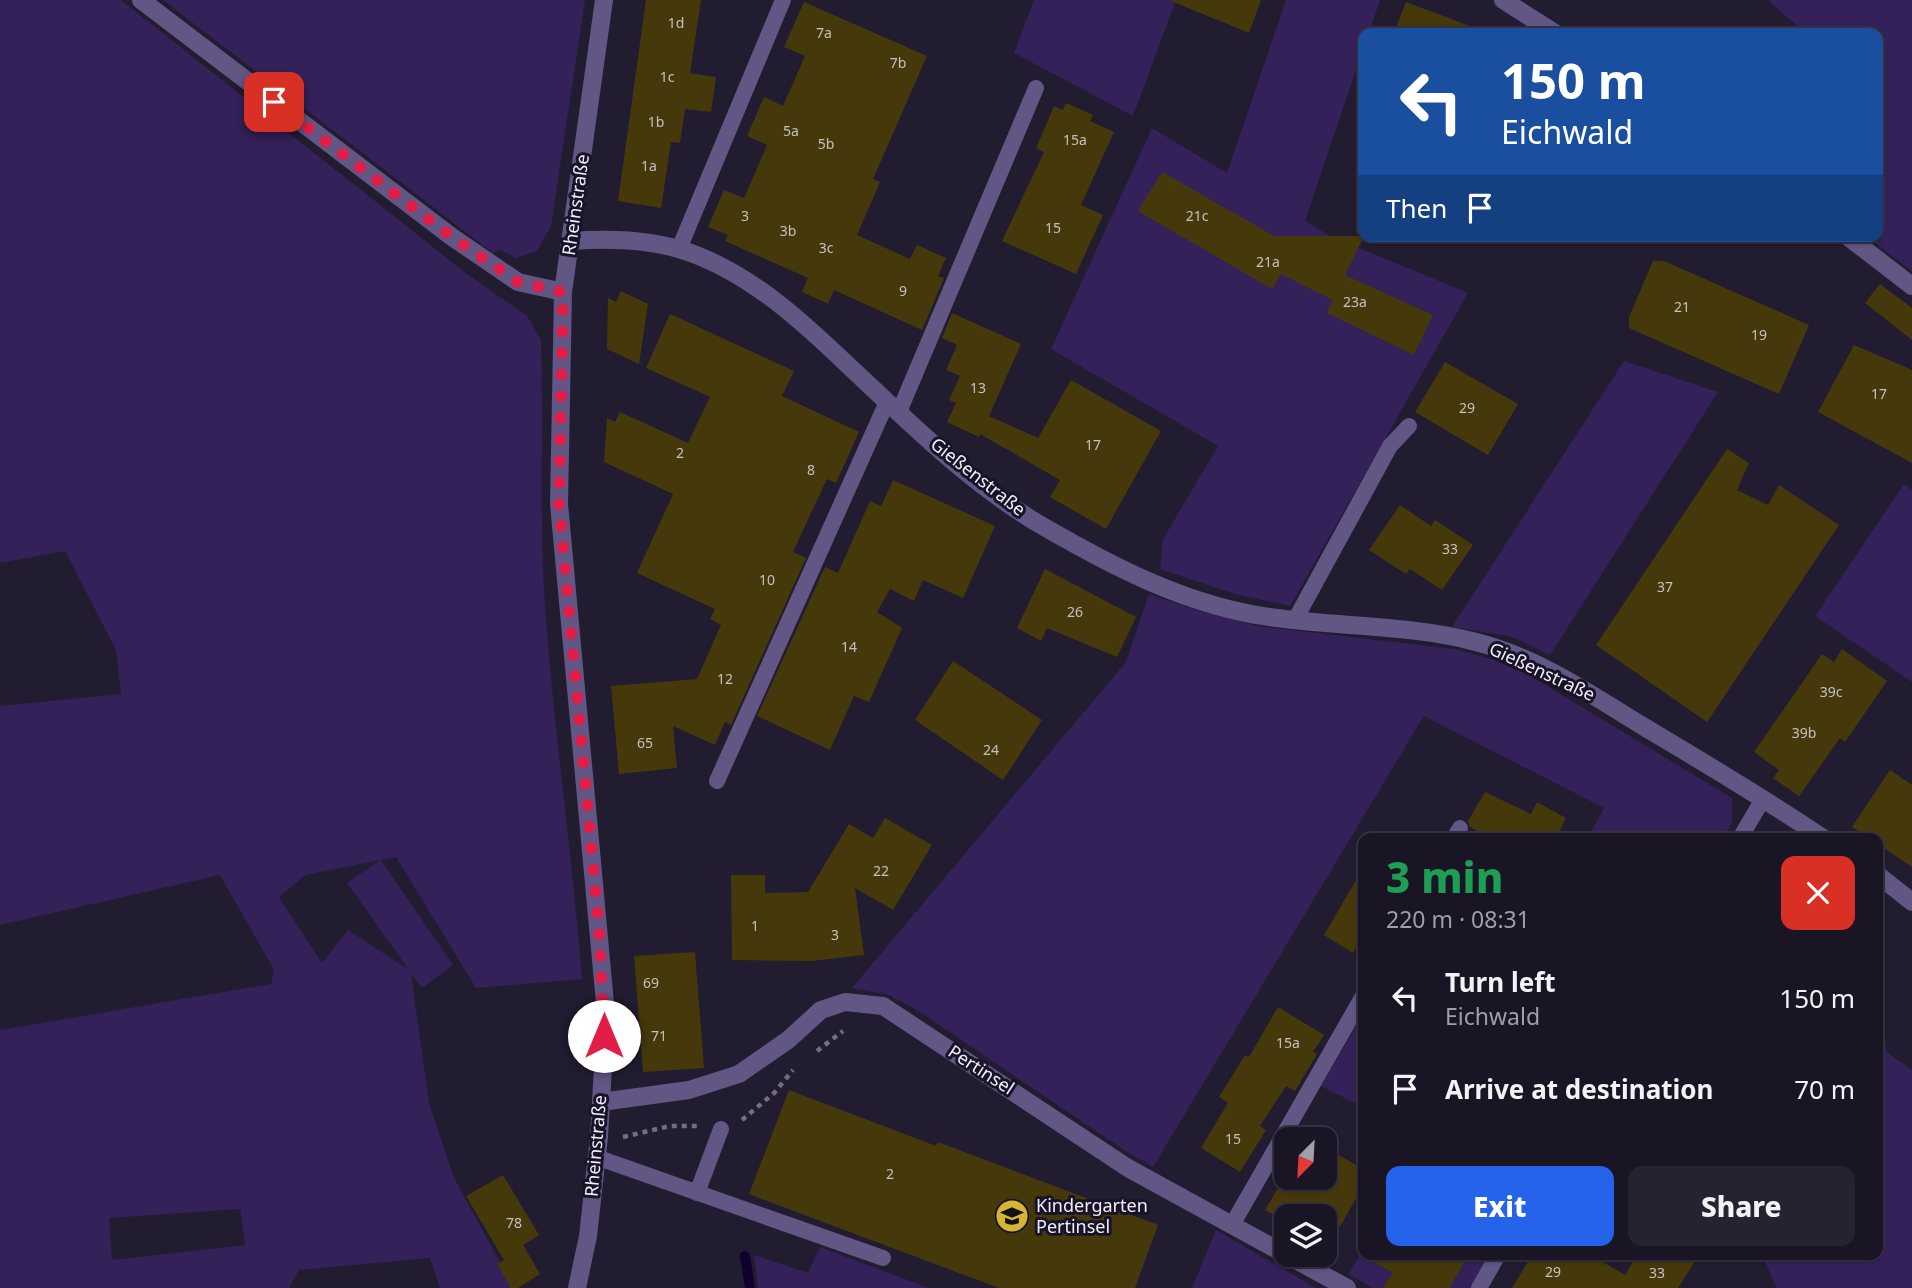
<!DOCTYPE html>
<meta charset="utf-8">
<style>
:root{--surface:#191524;--page:#262231;--text:#f1f3f6;--muted:#9f9fa6;--line:#373441;--accent:#2563eb}
body{margin:0;font-family:"Noto Sans",sans-serif;background:var(--page);color:var(--text);height:100vh;display:flex;flex-direction:column;font-size:26px;white-space:nowrap}
*{box-sizing:border-box;margin:0}
p{font-size:23px;color:var(--muted)}
.icon{flex:none;width:38px;height:38px;fill:none;stroke:currentColor;stroke-width:2;stroke-linecap:round;stroke-linejoin:round}
.map{position:relative;flex:1;overflow:hidden}
.drawer{position:absolute;left:1358px;top:833px;width:525px;height:427px;display:flex;flex-direction:column;background:var(--surface);border-radius:14px;box-shadow:0 2px 5px #0004,0 0 0 2px var(--line)}
.drawer>*{flex:none}
.banner{position:absolute;left:1358px;top:28px;width:525px;height:214px;border-radius:14px;box-shadow:0 2px 5px #0004,0 0 0 2px var(--line);background:#1a4fa0;color:#fff;overflow:hidden}
.needle{width:46px;rotate:204deg}
.tools{position:absolute;left:1274px;top:1127px;display:grid;gap:14px}
.tools a{display:grid;place-items:center;width:63px;height:63px;border-radius:14px;background:var(--surface);box-shadow:0 2px 5px #0004,0 0 0 2px var(--line);font-size:35px}
.pin{position:absolute;display:grid;place-items:center;width:60px;height:60px;color:#fff;margin:-30px;border-radius:14px;box-shadow:0 4px 10px #0006}
.me{position:absolute;width:77px;margin:-38px;rotate:0deg;stroke-linejoin:round;filter:drop-shadow(0 0 5px #0008)}
.turn{display:flex;align-items:center;gap:24px;height:147px;padding:0 28px;font-size:32px}
.turn .icon{width:91px;height:91px;stroke-width:2.5}
.turn b{display:block;font-size:49px;line-height:60px}
.then{display:flex;align-items:center;height:66px;padding:0 28px;background:#0003;gap:14px;font-size:26px}
.round{display:grid;place-items:center;flex:none;width:74px;height:74px;border-radius:14px;background:var(--page)}
.headline{display:flex;align-items:center;justify-content:space-between;height:119px;padding:0 28px}
h1{font-size:42px;font-weight:800;line-height:52px;color:#1e9e55}
.primary-button{display:flex;gap:14px;margin-top:auto;padding:14px 28px}
.primary-button a{flex:1;height:80px;border-radius:14px;background:var(--accent);color:#fff;font-size:28px;font-weight:800;line-height:80px;text-align:center}
.primary-button a+a{background:var(--page);color:var(--text)}
ul{padding:0;list-style:none}
li{display:flex;align-items:center;gap:21px;height:91px;padding:0 28px}
li div{flex:1}
li b{display:block;font-size:26px}
li em{font-style:normal}
.map>svg:first-child{display:block}
.green{fill:#342159;fill-rule:evenodd}
.lines{fill:none;stroke-linecap:round;stroke-linejoin:round}
.stream{stroke:#11002b;stroke-width:10}
.building{fill:#45390b}
.path{stroke:#726f80;stroke-width:4.5;stroke-dasharray:5 5;stroke-linecap:butt}
.lane{stroke:#615684;stroke-width:16}
.street{stroke:#615684;stroke-width:18}
.route{stroke:#e11d48;stroke-width:12;stroke-dasharray:0 21.6}
.labels{text-anchor:middle;stroke-width:6;stroke-linejoin:round;paint-order:stroke}
.number-label{font-size:14px;fill:#c5c1c0}
.street-label{font-size:18px;fill:#f0eefc;stroke:#181326}
.poi-label{font-size:18px;fill:#f0eefc;stroke:#181326;text-anchor:start}
</style>
<div class="map">
<svg width="1912" height="1288" viewBox="0 0 1912 1288">
<rect width="100%" height="100%" fill="#211c30"/>
<path class="green" d="M0 0H121L467 274 527 316 541 340C544 437 538 534 547 631 556 747 573 863 582 979L476 988 396 857 381 860 453 965 422 988 411 974 429 1103 454 1178 514 1288H440L430 1258 299 1270 289 1288H0V1030L271 984 274 970 220 875 0 925V706L121 694 116 650 65 551 0 563ZM380 860 347 883 409 970 348 930 322 963 279 897 305 875ZM240 1209 245 1245 112 1260 109 1218Z
M163 0H585L551 226 537 251 516 258 501 250 493 253Z
M1034 0H1176L1133 116 1014 53Z
M1286 0H1380L1369 33H1363V49L1305 221 1330 236 1468 293 1290 606 1235 594 1160 569 1163 539 1218 446 1051 349 1152 128 1227 173Z
M1768 0H1912V271L1866 236H1878V33H1805Z
M1624 361 1718 392 1550 655 1510 636 1452 627Z
M1904 484 1912 490V682L1815 616Z
M1149 594 1199 611 1258 626 1454 649 1495 660 1532 677 1732 798V823L1723 838H1588L1604 808 1424 716 1153 1167 1127 1152 920 1012 889 995 852 988 1126 662Z
M1363 1014V1107L1321 1086Z
M1878 1021 1888 1053 1912 1070V1288H1777L1763 1258 1767 1255H1878Z
M1216 1230 1316 1288H1192Z
M820 1247 929 1288H758L754 1255 808 1273Z
M1363 1249V1255H1502L1479 1288H1372L1349 1274Z"/>
<g class="lines">
<path class="stream" d="M745 1256 750 1288"/>
</g>
<path class="building" d="M646 0H701L690 73 716 77 711 112 685 109 680 143 671 142 661 208 618 201Z
M1169 0H1261L1249 33Z
M804 2 927 56 873 179 880 182 857 235 910 259 917 245 946 258 938 276 944 278 922 330 834 290 828 304 802 292 808 278 725 241 728 235 708 227 724 190 744 198 765 150 767 145 747 136 764 97 783 106 805 56 784 47Z
M1406 2 1483 31V33H1394Z
M1066 103 1093 115 1090 121 1114 132 1081 205 1103 215 1076 274 1002 241 1044 152 1036 148 1054 106 1063 110Z
M1162 172 1274 236H1364L1345 275 1433 315 1414 355 1327 313 1333 300 1281 274 1272 289 1138 211Z
M1653 261H1664L1809 325 1779 394 1629 328V317Z
M1880 284 1912 308V340L1865 303Z
M621 291 648 304 639 364 607 349 608 298 616 302Z
M952 313 1021 344 989 416 1038 438 1071 380 1161 431 1106 529 1050 497 1060 480 980 434 979 437 947 422 956 403 949 400 960 376 946 370 957 345 942 338Z
M670 314 794 371 782 396 859 432 836 483 827 479 793 552 806 558 731 725 725 722 715 745 673 726 677 768 619 774 611 686 697 679 721 625 710 619 715 609 637 573 673 494 604 462 607 418 615 422 620 412 688 443 710 397 646 368Z
M1854 345 1912 370V463L1818 412Z
M1445 362 1518 404 1488 455 1415 412Z
M1727 449 1749 463 1737 490 1768 505 1779 485 1839 525 1707 722 1596 645Z
M893 480 995 526 963 598 923 580 914 601 890 589 877 612 902 628 869 702 854 696 830 750 757 716 825 567 838 573 870 501 881 506Z
M1400 505 1431 526 1435 520 1473 545 1442 590 1410 569 1406 574 1369 550Z
M1045 569 1136 617 1117 657 1047 628 1041 641 1017 628Z
M1842 649 1887 681 1845 742 1840 738 1799 796 1773 778 1779 770 1754 752 1822 654 1834 662Z
M953 661 1042 720 1003 780 915 720Z
M1890 770 1912 785V867L1878 844V838H1869L1852 827Z
M1485 792 1531 814 1537 802 1566 818 1560 830 1575 838H1490L1470 827 1468 821Z
M885 818 932 845 893 910 855 888 864 955 812 961 732 960 731 875H765V893L808 892 849 824 873 838Z
M1363 868V935L1353 953 1324 935Z
M695 952 704 1068 643 1072 634 956Z
M1278 1007 1324 1035 1313 1052 1317 1054 1295 1091 1286 1086 1260 1126 1266 1130 1240 1172 1201 1148 1228 1103 1219 1097 1245 1055 1249 1057Z
M789 1090 936 1146 938 1142 1158 1225 1135 1288H999L749 1194Z
M1325 1147 1363 1169V1186L1340 1227 1302 1206 1296 1216H1286V1222L1265 1210 1281 1183 1292 1189 1299 1178H1325Z
M503 1175 539 1235 523 1245 540 1274 518 1288H511L497 1264 504 1260 466 1196Z
M1358 1255H1469L1449 1288H1383L1393 1272Z
M1532 1255H1591L1625 1275 1637 1255H1699L1678 1288H1512Z"/>
<g class="lines">
<path class="path" d="M817 1051 843 1031
M742 1120 774 1093 793 1070
M623 1137 670 1126H698"/>
<path class="lane" d="M679 249 783 0
M899 412 1036 88
M1295 620 1390 446 1409 426
M717 781 887 402
M1454 838 1460 828
M1740 838 1763 799
M596 1157 883 1258
M697 1193 721 1129
M1232 1225 1363 996
M1479 1288 1498 1255"/>
<path class="street" d="M141 0 452 237 518 282 563 292
M1503 0 1555 33
M1847 236 1912 286
M571 241C610 238 653 239 691 253 754 276 805 324 852 369 911 424 970 483 1039 524 1113 567 1191 608 1277 618 1342 627 1412 625 1476 642 1536 657 1589 693 1641 725 1703 762 1764 798 1823 838
M1878 875 1912 902
M601 1102 689 1090 739 1074 788 1040 821 1010 845 1002 883 1006 1128 1168 1347 1288
M577 1288 588 1236 599 1137 606 1014 559 504 563 292 604 0"/>
</g>
<g class="lines">
<path class="route" d="M274 102 452 237 518 282 563 292 559 504 599 929 604 1036"/>
</g>
<defs>
<symbol id="school-disc" viewBox="-11 -11 22 22"><circle r="9.5" fill="#d6b534" stroke="#181326"/><path d="M0-5L7-2L0 1L-7-2ZM-4 1L0 2.5L4 1V4Q0 6-4 4Z" fill="#111"/></symbol>
</defs>
<g fill-rule="evenodd">
<use href="#school-disc" x="993" y="1197" width="38" height="38"/>
</g>
<g class="labels">
<g class="number-label">
<text x="676" y="28">1d</text>
<text x="824" y="38">7a</text>
<text x="898" y="68">7b</text>
<text x="667" y="82">1c</text>
<text x="656" y="127">1b</text>
<text x="791" y="136">5a</text>
<text x="1075" y="145">15a</text>
<text x="826" y="149">5b</text>
<text x="649" y="171">1a</text>
<text x="745" y="221">3</text>
<text x="1197" y="221">21c</text>
<text x="1053" y="233">15</text>
<text x="788" y="236">3b</text>
<text x="826" y="253">3c</text>
<text x="1268" y="267">21a</text>
<text x="903" y="296">9</text>
<text x="1355" y="307">23a</text>
<text x="1682" y="312">21</text>
<text x="1759" y="340">19</text>
<text x="978" y="393">13</text>
<text x="1879" y="399">17</text>
<text x="1467" y="413">29</text>
<text x="1093" y="450">17</text>
<text x="680" y="458">2</text>
<text x="811" y="475">8</text>
<text x="1450" y="554">33</text>
<text x="767" y="585">10</text>
<text x="1665" y="592">37</text>
<text x="1075" y="617">26</text>
<text x="849" y="652">14</text>
<text x="725" y="684">12</text>
<text x="1831" y="697">39c</text>
<text x="1804" y="738">39b</text>
<text x="645" y="748">65</text>
<text x="991" y="755">24</text>
<text x="881" y="876">22</text>
<text x="755" y="931">1</text>
<text x="835" y="940">3</text>
<text x="651" y="988">69</text>
<text x="659" y="1041">71</text>
<text x="1288" y="1048">15a</text>
<text x="1233" y="1144">15</text>
<text x="890" y="1179">2</text>
<text x="514" y="1228">78</text>
<text x="1553" y="1277">29</text>
<text x="1657" y="1278">33</text>
</g>
<g class="street-label">
<text transform="translate(576 205) rotate(-82)" y="6">Rheinstraße</text>
<text transform="translate(978 477) rotate(38)" y="6">Gießenstraße</text>
<text transform="translate(1542 672) rotate(25)" y="6">Gießenstraße</text>
<text transform="translate(981 1070) rotate(33)" y="6">Pertinsel</text>
<text transform="translate(596 1146) rotate(-85)" y="6">Rheinstraße</text>
</g>
<g class="poi-label">
<text x="1036" y="1212">Kindergarten<tspan x="1036" dy="21">Pertinsel</tspan></text>
</g>
</g>
</svg>
<div class="tools">
<a><svg class="needle" viewBox="-14 -14 28 28"><path d="M0-13l5 13h-10z" fill="#e53935"/><path d="M0 13l5-13h-10z" fill="#9f9fa6"/></svg></a>
<a><svg class="icon" aria-label="layers" viewBox="0 0 24 24"><path d="M12 4l9 5-9 5-9-5zM3 14l9 5 9-5"/></svg></a>
</div>
<div class="pin" style="left:274px;top:102px;background:#d93025"><svg class="icon" aria-label="arrive" viewBox="0 0 24 24"><path d="M6 21V4h12l-3 4 3 4H6"/></svg></div>
<svg class="me" style="left:604px;top:1036px" viewBox="-20 -20 40 40"><circle r="19" fill="#fff"/><path d="M0-13L10 11 0 6-10 11z" fill="#e11d48"/></svg>
<div class="banner">
<div class="turn"><svg class="icon" aria-label="left" viewBox="0 0 24 24"><path d="M17 20v-9H6M10 6l-5 5 5 5"/></svg><div><b>150 m</b>Eichwald</div></div>
<div class="then">Then<svg class="icon" aria-label="arrive" viewBox="0 0 24 24"><path d="M6 21V4h12l-3 4 3 4H6"/></svg></div>
</div>
<section class="drawer">
<div class="headline"><div><h1>3 min</h1><p>220 m · 08:31</p></div><a class="round" style="background:#d93025;color:#fff"><svg class="icon" aria-label="close" viewBox="0 0 24 24"><path d="M6 6l12 12M18 6L6 18"/></svg></a></div>
<ul>
<li><svg class="icon" aria-label="left" viewBox="0 0 24 24"><path d="M17 20v-9H6M10 6l-5 5 5 5"/></svg><div><b>Turn left</b><p>Eichwald</p></div><em>150 m</em></li>
<li><svg class="icon" aria-label="arrive" viewBox="0 0 24 24"><path d="M6 21V4h12l-3 4 3 4H6"/></svg><div><b>Arrive at destination</b></div><em>70 m</em></li>
</ul>
<div class="primary-button"><a>Exit</a><a>Share</a></div>
</section>
</div>
